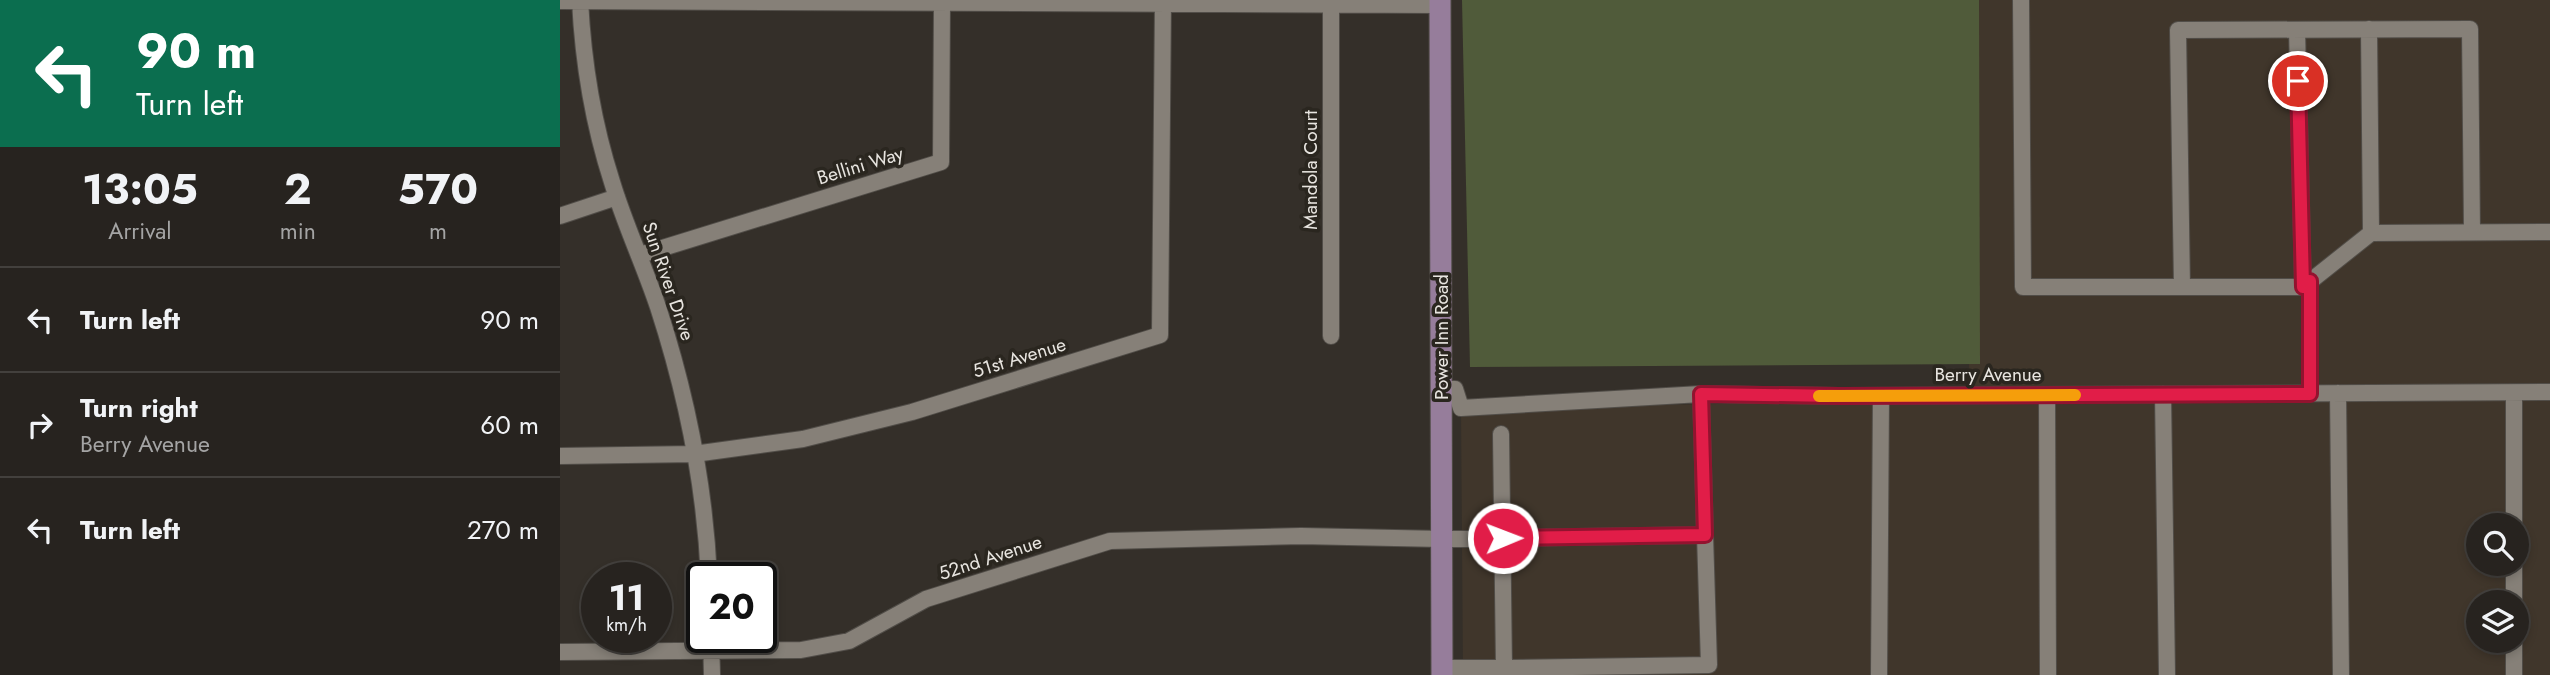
<!DOCTYPE html>
<style>
:root{--surface:#27231f;--page:#2f2b28;--text:#f1f3f6;--muted:#a4a4a4;--line:#43403d}
body{margin:0;font-family:Jost,sans-serif;background:var(--page);color:var(--text);height:100vh;display:flex;flex-direction:column;font-size:26px;white-space:nowrap}
*{box-sizing:border-box;margin:0}
p{font-size:23px;color:var(--muted)}
.icon{flex:none;width:38px;height:38px;fill:none;stroke:currentColor;stroke-width:2;stroke-linecap:round;stroke-linejoin:round}
.map{position:relative;flex:1;overflow:hidden}
.details{display:flex;flex-direction:column;background:var(--surface);width:560px}
.details>*{flex:none}
.guide{background:#0b6e4f;color:#fff;overflow:hidden}
.buttons{position:absolute;left:1906px;top:513px;display:grid;gap:14px}
.buttons a{display:grid;place-items:center;width:63px;height:63px;border-radius:50%;background:var(--surface);box-shadow:0 4px 10px #0003,0 0 0 2px var(--line);font-size:35px}
.speed{position:absolute;left:21px;top:562px;display:flex;gap:14px;font-size:35px;font-weight:700;text-align:center}
.speed>*{display:grid;place-content:center;width:91px;height:91px;border-radius:50%;background:var(--surface);box-shadow:0 4px 10px #0003,0 0 0 2px var(--line);line-height:1}
.speed small{font-size:18px;font-weight:400}
.speed .limit{border:4px solid #111;border-radius:10px;background:#fff;color:#111}
.pin{position:absolute;display:grid;place-items:center;width:60px;height:60px;color:#fff;margin:-30px;border:4px solid #fff;border-radius:50%;box-shadow:0 2px 7px #0007}
.me{position:absolute;width:77px;margin:-38px;rotate:89deg;stroke-linejoin:round;filter:drop-shadow(0 0 5px #0008)}
.turn{display:flex;align-items:center;gap:24px;height:147px;padding:0 21px;font-size:32px}
.turn .icon{width:91px;height:91px;stroke-width:2.5}
.turn b{display:block;font-size:49px;line-height:60px}
.eta{display:flex;justify-content:space-evenly;align-items:center;height:119px;text-align:center}
.eta b{font-size:42px;font-weight:700;line-height:49px}
ul{padding:0;list-style:none}
li{display:flex;align-items:center;gap:21px;height:105px;padding:0 21px;border-top:2px solid var(--line)}
li div{flex:1}
li b{display:block;font-size:26px}
li em{font-style:normal}
main{display:flex;flex:1;min-height:0}
.map>svg:first-child{display:block}
.built{fill:#40362b;fill-rule:evenodd}
.green{fill:#505b3a}
.lines{fill:none;stroke-linecap:round;stroke-linejoin:round}
.minor-casing{stroke:#514d48;stroke-width:18}
.major-casing{stroke:#514d48;stroke-width:23}
.minor{stroke:#868078;stroke-width:16}
.major{stroke:#967d9b;stroke-width:21}
.route-casing{stroke:#92132f;stroke-width:18}
.route{stroke:#e11d48;stroke-width:12}
.slow{stroke:#f59e0b;stroke-width:12}
.labels{text-anchor:middle;stroke-width:7;stroke-linejoin:round;paint-order:stroke}
.street-label{font-size:19px;fill:#e8e5e0;stroke:#2a261f}
</style>
<main>
<section class="details">
<div class="guide">
<div class="turn"><svg class="icon" aria-label="left" viewBox="0 0 24 24"><path d="M17 20v-9H6M10 6l-5 5 5 5"/></svg><div><b>90 m</b>Turn left</div></div>
</div>
<div class="eta">
<div><b>13:05</b><p>Arrival</p></div>
<div><b>2</b><p>min</p></div>
<div><b>570</b><p>m</p></div>
</div>
<ul>
<li><svg class="icon" aria-label="left" viewBox="0 0 24 24"><path d="M17 20v-9H6M10 6l-5 5 5 5"/></svg><div><b>Turn left</b></div><em>90 m</em></li>
<li><svg class="icon" aria-label="right" viewBox="0 0 24 24"><path d="M7 20v-9h11M14 6l5 5-5 5"/></svg><div><b>Turn right</b><p>Berry Avenue</p></div><em>60 m</em></li>
<li><svg class="icon" aria-label="left" viewBox="0 0 24 24"><path d="M17 20v-9H6M10 6l-5 5 5 5"/></svg><div><b>Turn left</b></div><em>270 m</em></li>
</ul>
</section>
<div class="map">
<svg width="1990" height="675" viewBox="0 0 1990 675">
<rect width="100%" height="100%" fill="#342f29"/>
<path class="built" d="M1410 0H1990V675H903L901 408 1409 400ZM1918 525H1956V564H1918ZM1918 602H1956V640H1918Z"/>
<path class="green" d="M902 0H1419L1420 364 910 367Z"/>
<g class="lines">
<defs>
<path id="minor" d="M20 0C23 62 33 123 52 182 65 225 84 265 98 307 126 393 145 487 149 578
M1461 0 1463 287H1743L1811 233 1990 232
M0 1 880 5
M1809 29 1811 233
M1737 30 1743 287
M0 216 57 197
M80 255 381 162 382 3
M1750 281V394
M1622 287 1618 30 1910 29 1912 232
M771 336V0
M881 389H895L901 408 1141 394 1280 396 1990 392
M1778 393 1781 675
M1954 393V525
M1603 394 1607 675
M1487 395 1488 675
M0 456 134 454 243 439 352 412 600 335 603 0
M1954 564V602
M151 637 152 675
M1954 640V675
M0 652 241 650 289 641 366 599 550 541 741 536 882 539 1145 535 1141 394
M882 668H944L941 434
M944 668 1149 665 1145 535
M1319 675 1321 396"/>
<path id="major" d="M880 0 882 675"/>
</defs>
<use href="#minor" class="minor-casing"/>
<use href="#major" class="major-casing"/>
<use href="#minor" class="minor"/>
<use href="#major" class="major"/>
</g>
<g class="lines">
<defs>
<path id="route" d="M943 538 1145 535 1141 394 1280 396 1750 394V281L1743 287 1738 81"/>
</defs>
<use href="#route" class="route-casing"/>
<use href="#route" class="route"/>
<path class="slow" d="M1259 396 1515 395"/>
</g>
<g class="labels">
<g class="street-label">
<text transform="translate(300 165) rotate(-17)" y="7">Bellini Way</text>
<text transform="translate(750 170) rotate(-90)" y="7">Mandola Court</text>
<text transform="translate(109 281) rotate(71)" y="7">Sun River Drive</text>
<text transform="translate(881 337) rotate(-90)" y="7">Power Inn Road</text>
<text transform="translate(459 357) rotate(-17)" y="7">51st Avenue</text>
<text x="1428" y="381">Berry Avenue</text>
<text transform="translate(430 557) rotate(-18)" y="7">52nd Avenue</text>
</g>
</g>
</svg>
<div class="buttons">
<a><svg class="icon" aria-label="search" viewBox="0 0 24 24"><circle cx="10" cy="10" r="6"/><path d="M15 15l6 6"/></svg></a>
<a><svg class="icon" aria-label="layers" viewBox="0 0 24 24"><path d="M12 4l9 5-9 5-9-5zM3 14l9 5 9-5"/></svg></a>
</div>
<div class="speed"><div>11<small>km/h</small></div><div class="limit">20</div></div>
<div class="pin" style="left:1738px;top:81px;background:#d93025"><svg class="icon" aria-label="arrive" viewBox="0 0 24 24"><path d="M6 21V4h12l-3 4 3 4H6"/></svg></div>
<svg class="me" style="left:943px;top:538px" viewBox="-20 -20 40 40"><circle r="17" fill="#e11d48" stroke="#fff" stroke-width="3"/><path d="M0-11L8 9 0 5-8 9z" fill="#fff"/></svg>
</div>
</main>
